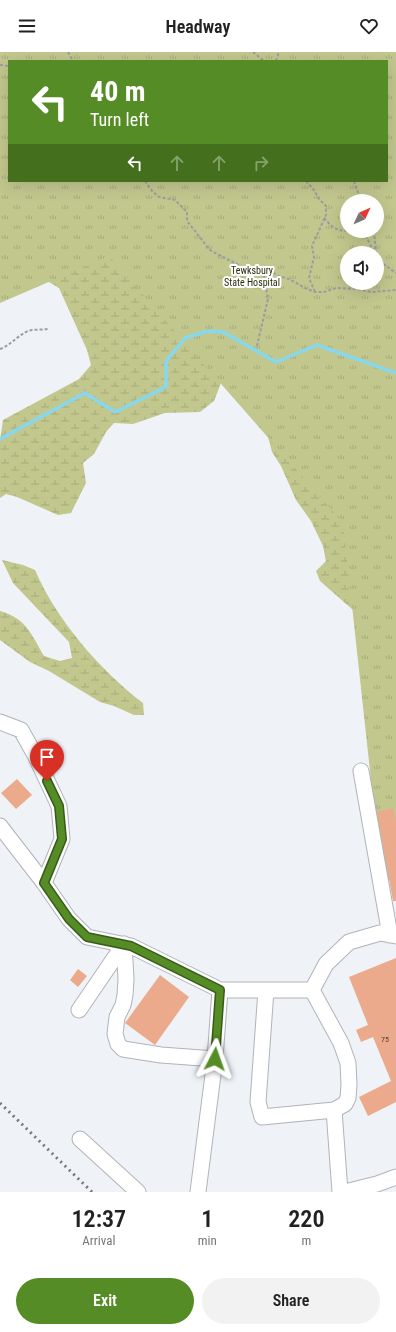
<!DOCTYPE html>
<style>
:root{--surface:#fff;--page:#f2f2f2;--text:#222;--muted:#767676;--accent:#558c26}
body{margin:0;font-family:"Roboto Condensed",sans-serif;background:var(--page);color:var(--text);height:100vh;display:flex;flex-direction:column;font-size:15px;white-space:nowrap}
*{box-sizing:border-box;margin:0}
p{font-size:13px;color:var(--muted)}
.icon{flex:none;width:22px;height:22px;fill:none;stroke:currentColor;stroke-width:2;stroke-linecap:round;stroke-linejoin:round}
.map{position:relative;height:1140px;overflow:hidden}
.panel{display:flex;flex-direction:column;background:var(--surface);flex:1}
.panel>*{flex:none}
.guide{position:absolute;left:8px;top:8px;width:380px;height:122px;border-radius:0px;box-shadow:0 4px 16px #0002;background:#558c26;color:#fff;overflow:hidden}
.needle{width:26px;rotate:46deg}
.controls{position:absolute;left:340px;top:142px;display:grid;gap:8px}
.controls a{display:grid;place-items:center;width:44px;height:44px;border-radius:50%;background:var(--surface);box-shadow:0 4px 16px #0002;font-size:20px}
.pin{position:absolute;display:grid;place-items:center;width:34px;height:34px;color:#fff;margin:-41px -17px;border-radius:50% 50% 50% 0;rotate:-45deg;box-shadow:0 0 4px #0007}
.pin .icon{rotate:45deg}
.me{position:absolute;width:44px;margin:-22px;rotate:4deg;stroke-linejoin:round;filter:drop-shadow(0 0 3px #0008)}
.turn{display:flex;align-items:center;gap:14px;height:84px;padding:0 16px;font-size:18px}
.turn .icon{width:52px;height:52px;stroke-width:2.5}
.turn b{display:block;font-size:28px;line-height:34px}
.lanes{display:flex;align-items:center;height:38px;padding:0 16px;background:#0003;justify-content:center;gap:20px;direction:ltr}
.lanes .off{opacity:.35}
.eta{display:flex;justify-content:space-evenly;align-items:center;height:68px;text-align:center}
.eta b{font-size:24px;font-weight:600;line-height:28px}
.action{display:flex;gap:8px;margin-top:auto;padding:8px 16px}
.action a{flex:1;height:46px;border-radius:24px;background:var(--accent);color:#fff;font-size:16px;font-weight:600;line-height:46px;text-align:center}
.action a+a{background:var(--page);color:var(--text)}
header{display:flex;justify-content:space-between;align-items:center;height:52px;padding:0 16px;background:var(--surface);font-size:18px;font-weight:600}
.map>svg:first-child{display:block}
.wetland{fill:url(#wetland-marsh)}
.park{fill:url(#park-tufts);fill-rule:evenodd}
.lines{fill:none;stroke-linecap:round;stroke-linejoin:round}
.stream{stroke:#85d8ef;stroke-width:3.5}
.building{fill:#ebaa8c}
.minor-casing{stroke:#b0b3b8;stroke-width:17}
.path{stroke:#9a9da1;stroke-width:2;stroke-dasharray:3 2;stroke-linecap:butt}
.minor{stroke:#fff;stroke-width:15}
.rail{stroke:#75777b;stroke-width:3;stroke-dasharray:2 4;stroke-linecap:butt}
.route-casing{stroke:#375b19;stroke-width:10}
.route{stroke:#558c26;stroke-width:7}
.labels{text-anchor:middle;stroke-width:4;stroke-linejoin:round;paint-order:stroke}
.number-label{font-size:8px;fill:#53433d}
.park-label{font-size:10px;fill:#292c0e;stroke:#fff}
</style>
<header><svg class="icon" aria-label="menu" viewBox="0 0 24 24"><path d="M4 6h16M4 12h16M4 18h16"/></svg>Headway<svg class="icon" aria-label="heart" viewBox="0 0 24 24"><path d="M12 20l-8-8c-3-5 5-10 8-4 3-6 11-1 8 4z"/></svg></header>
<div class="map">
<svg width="396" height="1140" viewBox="0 0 396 1140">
<defs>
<pattern id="wetland-marsh" width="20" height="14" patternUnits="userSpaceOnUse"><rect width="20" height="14" fill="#c2c78e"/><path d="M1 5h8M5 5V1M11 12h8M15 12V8" fill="none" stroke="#a6ab7a"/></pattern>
<pattern id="park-tufts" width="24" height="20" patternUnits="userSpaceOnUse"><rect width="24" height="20" fill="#c2c78e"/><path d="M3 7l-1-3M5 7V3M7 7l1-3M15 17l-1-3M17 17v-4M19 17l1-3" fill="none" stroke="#a6ab7a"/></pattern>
</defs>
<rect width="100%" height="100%" fill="#eff3f8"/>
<path class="wetland" d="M0 24 9 129 339 284 353 558 320 529 316 519 326 509 323 494 311 469 296 448 281 414 272 400 265 373 226 318 214 349 200 360 165 361 133 372 114 371 106 380 94 402 83 411 86 431 71 461 58 463 17 445 6 442 0 446V388L3 368 79 327 91 313 87 298 59 236 17 211 0 197Z
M2 508 23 513 35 518C57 569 100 618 143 651L144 663H134L114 654 100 650 49 619 30 610 0 588V559C27 567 31 582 44 604L60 609 72 606 69 590 13 531Z"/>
<path class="park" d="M0 0H396V827L382 829 343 471 109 204 0 251ZM9 9H387V129H9ZM347 149H377V179H347ZM347 201H377V231H347Z"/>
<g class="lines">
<path class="stream" d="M0 387 85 341 115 360 166 335V309L185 286 208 279 223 280 276 310 317 293 396 321"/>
</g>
<path class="building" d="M17 727 32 743 16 757 1 741Z
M393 756 396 769V849H393L377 760Z
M396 906V1050L368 1064 359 1045 391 1029 373 985 361 990 356 978 368 973 349 925Z
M78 917 87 924 78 935 70 928Z
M160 923 189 945 155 993 125 971Z"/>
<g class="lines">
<defs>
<path id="minor" d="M0 670 21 678 35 703 59 754 62 787 44 831
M361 719 390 883
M0 774 44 831 69 867 87 885 131 894 220 938
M124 892 126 927 125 943 123 953 117 965 115 982 118 992 123 997 161 1003 215 1007
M266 938 258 1050 262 1065 334 1058 340 1140
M312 938 341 991 348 1011 349 1033 348 1046 345 1052 334 1058
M312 938 326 912 349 890 380 881 396 884
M79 958 124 892
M80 1087 138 1140
M198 1140 215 1007 220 938H312
M345 1140 377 1132 396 1125"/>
</defs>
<use href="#minor" class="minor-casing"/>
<path class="path" d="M68 0 73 9
M253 0 264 9
M276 9 279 0
M0 13 9 14
M145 129 152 139 159 145 175 148 187 160V169L210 198 219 203 237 212 244 218 271 219 278 224 289 227 307 237 315 240H324L336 236 357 237 371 240 396 238
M306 129 314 138 319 147 326 154V163L312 194 314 205 309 226 315 240
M354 129 361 149
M324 166C331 174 336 179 347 179
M351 179C370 181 366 188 375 201
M374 179 376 201
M377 204 382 211 396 221
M257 294 268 247 263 219
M0 297C11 293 17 284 28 279 34 277 42 278 48 277"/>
<use href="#minor" class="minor"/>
<path class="rail" d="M0 1051 92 1140"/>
</g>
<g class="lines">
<defs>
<path id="route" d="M47 729 59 754 62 787 44 831 69 867 87 885 131 894 220 938 215 1007"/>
</defs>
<use href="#route" class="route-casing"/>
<use href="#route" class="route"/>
</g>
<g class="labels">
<g class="number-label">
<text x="385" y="990">75</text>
</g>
<g class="park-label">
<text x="252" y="222">Tewksbury<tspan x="252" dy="12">State Hospital</tspan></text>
</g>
</g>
</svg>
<div class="controls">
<a><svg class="needle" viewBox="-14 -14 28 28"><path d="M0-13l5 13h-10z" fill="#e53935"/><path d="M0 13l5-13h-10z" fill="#767676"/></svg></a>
<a><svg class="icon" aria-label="sound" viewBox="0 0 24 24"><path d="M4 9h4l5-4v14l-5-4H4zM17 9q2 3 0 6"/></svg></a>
</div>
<div class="pin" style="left:47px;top:729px;background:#d93025"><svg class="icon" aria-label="arrive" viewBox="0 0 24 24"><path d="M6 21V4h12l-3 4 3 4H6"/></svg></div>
<svg class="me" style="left:215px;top:1007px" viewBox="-20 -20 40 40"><path d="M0-17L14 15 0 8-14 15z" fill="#558c26" stroke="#fff" stroke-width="4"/></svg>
<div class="guide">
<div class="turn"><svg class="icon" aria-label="left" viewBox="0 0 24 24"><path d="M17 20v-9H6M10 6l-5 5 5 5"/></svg><div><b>40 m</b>Turn left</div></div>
<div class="lanes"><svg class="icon" aria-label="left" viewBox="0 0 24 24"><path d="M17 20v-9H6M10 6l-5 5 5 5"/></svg><svg class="icon off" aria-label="ahead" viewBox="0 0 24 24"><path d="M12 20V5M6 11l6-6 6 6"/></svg><svg class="icon off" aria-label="ahead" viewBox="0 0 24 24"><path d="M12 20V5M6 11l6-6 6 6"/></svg><svg class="icon off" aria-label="right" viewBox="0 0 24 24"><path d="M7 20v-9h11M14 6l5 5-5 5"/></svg></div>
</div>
</div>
<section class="panel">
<div class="eta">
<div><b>12:37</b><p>Arrival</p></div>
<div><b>1</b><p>min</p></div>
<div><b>220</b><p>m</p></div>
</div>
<div class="action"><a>Exit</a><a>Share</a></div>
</section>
